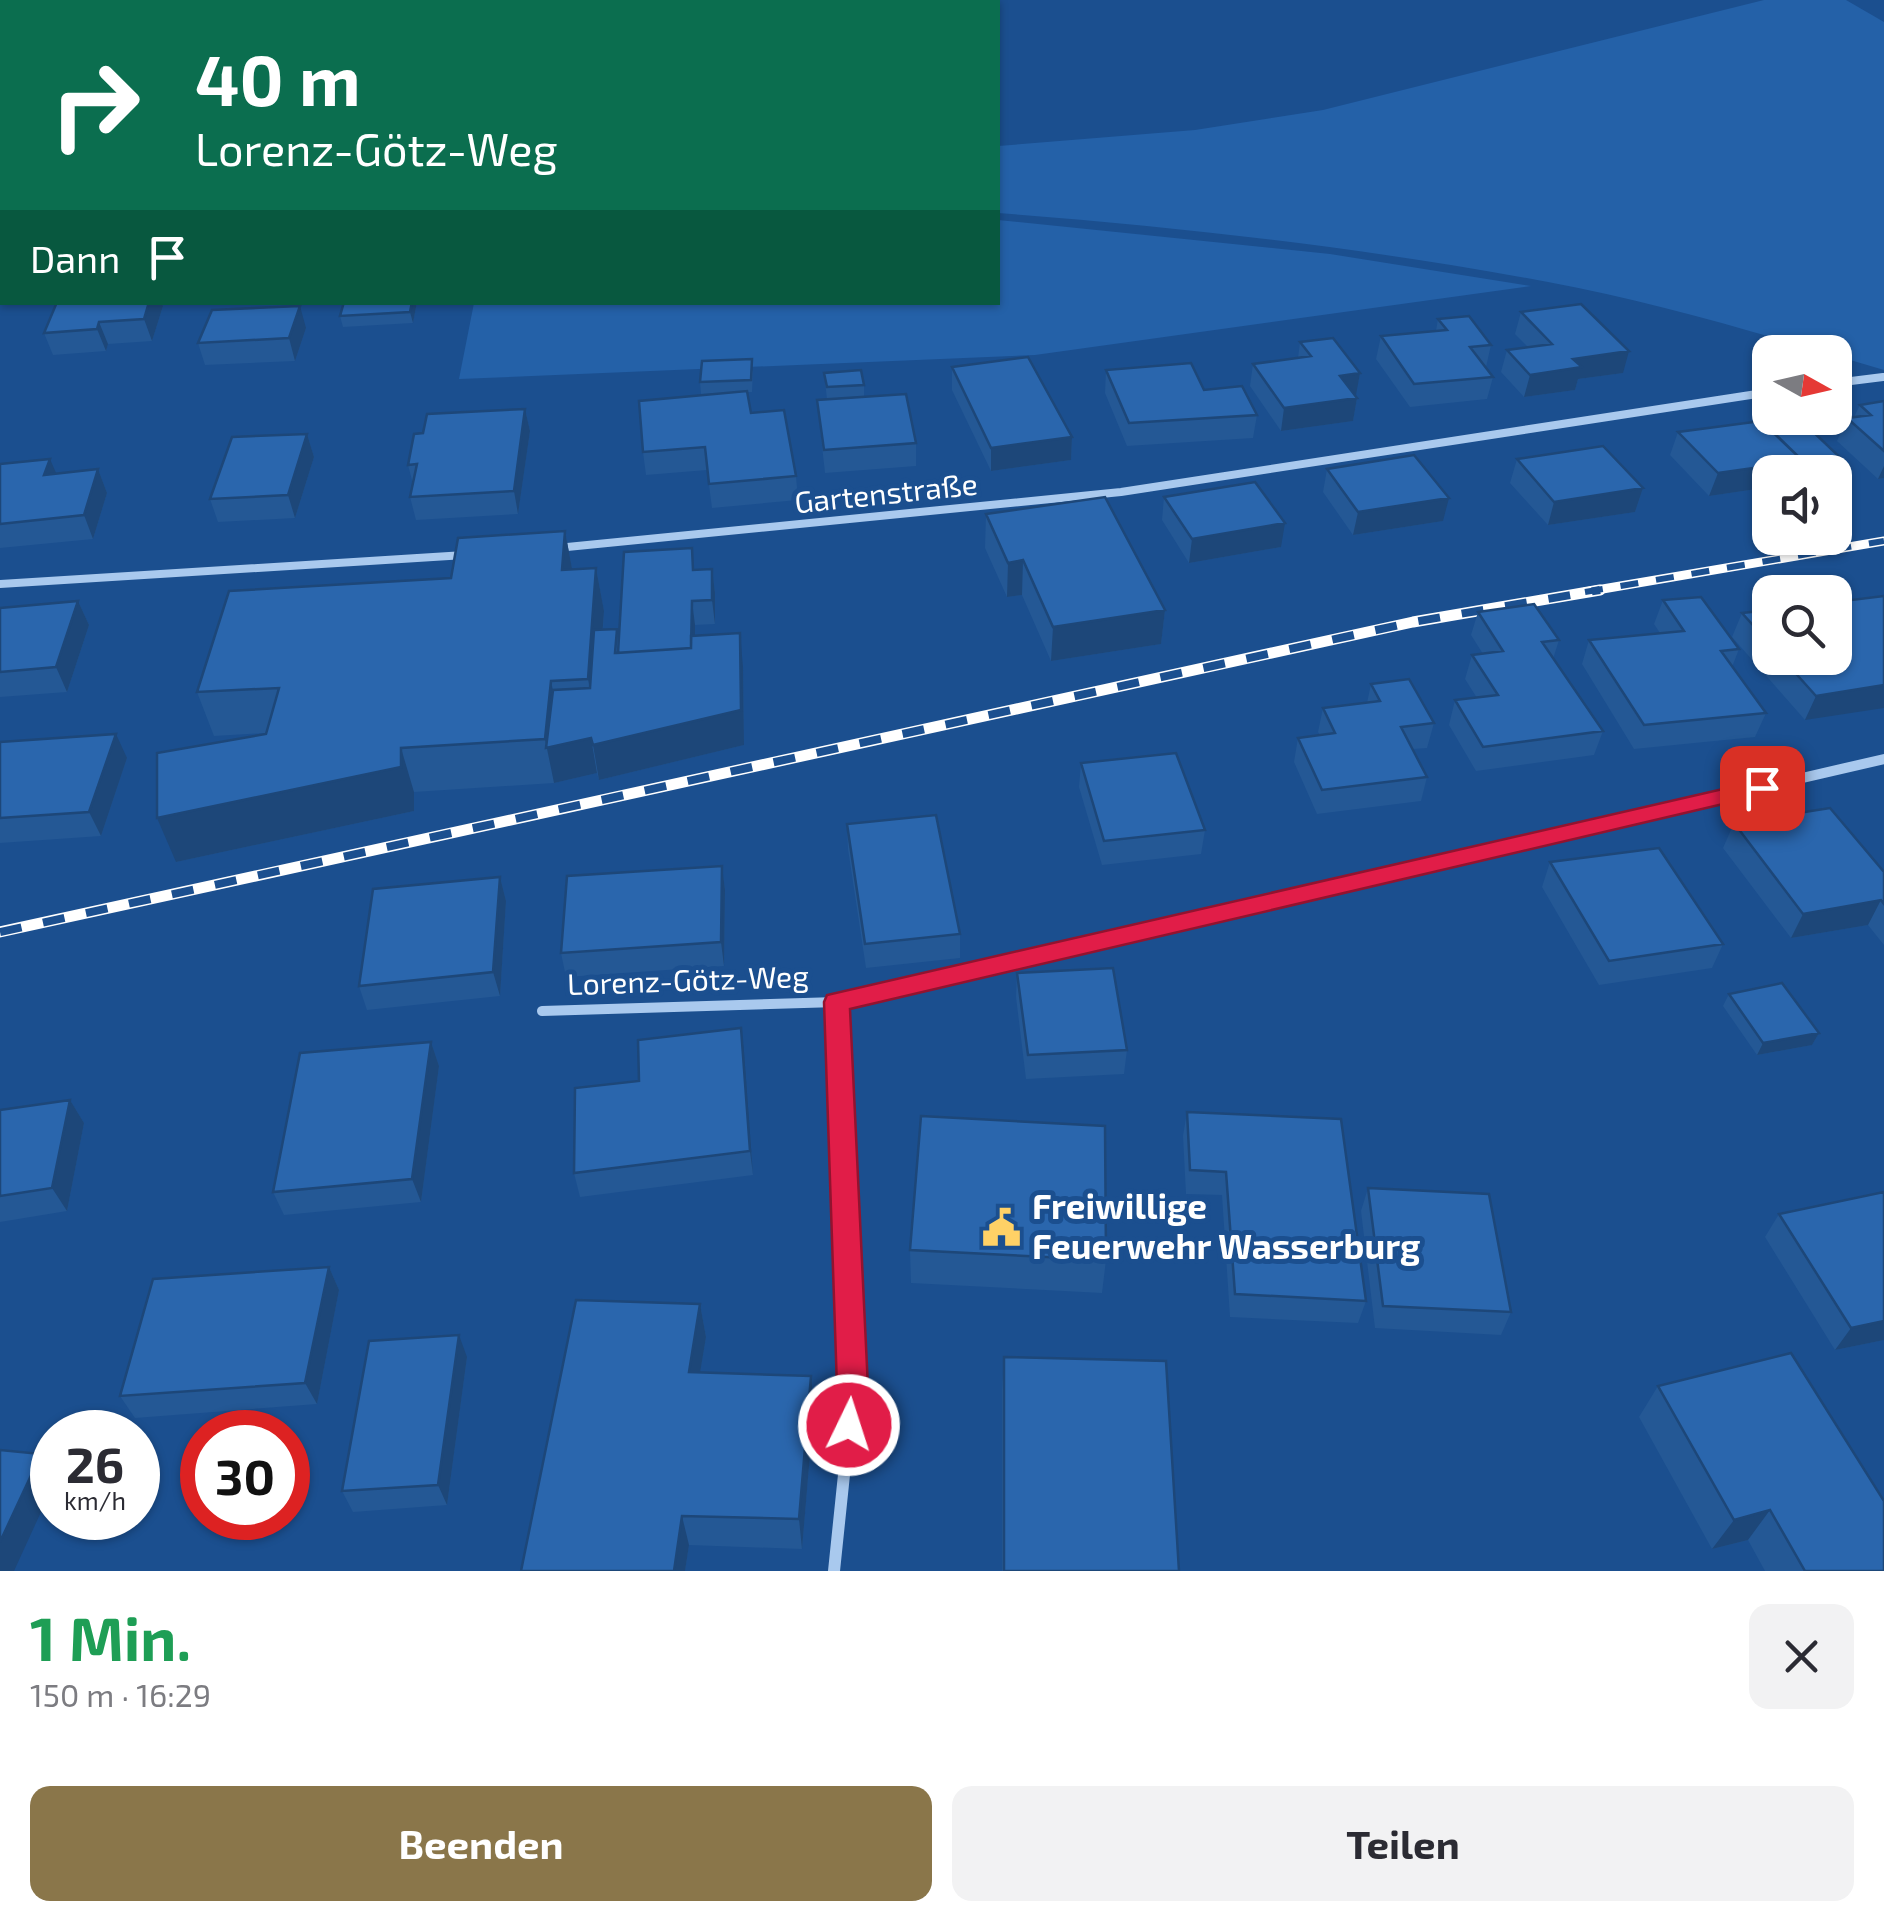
<!DOCTYPE html>
<html lang="de">
<meta charset="utf-8">
<style>
:root{--surface:#fff;--page:#f2f2f3;--text:#2b2b33;--muted:#7c7c81;--accent:#8a764a}
body{margin:0;font-family:"Exo 2",sans-serif;background:var(--page);color:var(--text);height:100vh;display:flex;flex-direction:column;font-size:38px;white-space:nowrap}
*{box-sizing:border-box;margin:0}
p{font-size:32px;color:var(--muted)}
.icon{flex:none;width:55px;height:55px;fill:none;stroke:currentColor;stroke-width:2;stroke-linecap:round;stroke-linejoin:round}
.map{position:relative;height:1571px;overflow:hidden}
.sheet{display:flex;flex-direction:column;background:var(--surface);flex:1}
.sheet>*{flex:none}
.guide{position:absolute;left:0px;top:0px;width:1000px;height:305px;box-shadow:0 2px 8px #0004;background:#0b6e4f;color:#fff;overflow:hidden}
.needle{width:65px;rotate:98deg}
.controls{position:absolute;left:1752px;top:335px;display:grid;gap:20px}
.controls a{display:grid;place-items:center;width:100px;height:100px;border-radius:20px;background:var(--surface);box-shadow:0 2px 8px #0004;font-size:50px}
.speed{position:absolute;left:30px;top:1410px;display:flex;gap:20px;font-size:50px;font-weight:700;text-align:center}
.speed>*{display:grid;place-content:center;width:130px;height:130px;border-radius:50%;background:var(--surface);box-shadow:0 2px 8px #0004;line-height:1}
.speed small{font-size:25px;font-weight:400}
.speed .limit{border:15px solid #d22;background:#fff;color:#111}
.pin{position:absolute;display:grid;place-items:center;width:85px;height:85px;color:#fff;margin:-42px;border-radius:20px;box-shadow:0 5px 15px #0006}
.me{position:absolute;width:110px;margin:-55px;rotate:4deg;stroke-linejoin:round;filter:drop-shadow(0 0 8px #0008)}
.turn{display:flex;align-items:center;gap:35px;height:210px;padding:0 30px;font-size:45px}
.turn .icon{width:130px;height:130px;stroke-width:2.5}
.turn b{display:block;font-size:70px;line-height:85px}
.then{display:flex;align-items:center;height:95px;padding:0 30px;background:#0003;gap:20px;font-size:38px}
.round{display:grid;place-items:center;flex:none;width:105px;height:105px;border-radius:20px;background:var(--page)}
.head{display:flex;align-items:center;justify-content:space-between;height:170px;padding:0 30px}
h1{font-size:60px;font-weight:700;line-height:75px;color:#1e9e55}
.action{display:flex;gap:20px;margin-top:auto;padding:20px 30px}
.action a{flex:1;height:115px;border-radius:20px;background:var(--accent);color:#fff;font-size:40px;font-weight:700;line-height:115px;text-align:center}
.action a+a{background:var(--page);color:var(--text)}
.map>svg:first-child{display:block}
.green{fill:#2461a8}
.lines{fill:none;stroke-linecap:round;stroke-linejoin:round}
.minor-far2{stroke:#a9c9ee;stroke-width:8}
.minor-far1{stroke:#a9c9ee;stroke-width:10}
.minor{stroke:#a9c9ee;stroke-width:12}
.rail-far1-casing{stroke:#fff;stroke-width:9}
.rail-casing{stroke:#fff;stroke-width:11}
.rail-far1{stroke:#1b4f8f;stroke-width:6;stroke-dasharray:18;stroke-linecap:butt}
.rail{stroke:#1b4f8f;stroke-width:8;stroke-dasharray:22;stroke-linecap:butt}
.wall{fill:#245895}
.shaded-wall{fill:#1d4779}
.building{fill:#2a66ad;stroke:#1d4779;stroke-width:2.5}
.route{fill:#e11d48;stroke:#92132f;stroke-width:2.5}
.labels{text-anchor:middle;stroke-width:10;stroke-linejoin:round;paint-order:stroke}
.street-label{font-size:30px;fill:#fff;stroke:#1b4f8f}
.near-poi-label{font-size:35px;font-weight:bold;fill:#fff;stroke:#1b4f8f;text-anchor:start}
</style>
<div class="map">
<svg width="1884" height="1571" viewBox="0 0 1884 1571">
<rect width="100%" height="100%" fill="#1b4f8f"/>
<path class="green" d="M1764 0H1846L1884 22V370C1777 339 1662 303 1548 282 1366 248 1183 227 998 213V146L1195 130 1323 110Z
M998 220 1330 254 1531 286 1035 355 459 379 474 303 998 302Z"/>
<g class="lines">
<path class="minor-far2" d="M1835 383 1883 377
M557 548 1121 492 1770 392
M0 584 465 555"/>
<path class="minor-far1" d="M837 1002 838 1021
M542 1011 837 1002 1884 759"/>
<path class="minor" d="M834 1571 853 1388 838 1018"/>
<defs>
<path id="rail-far1" d="M1585 592 1884 541"/>
<path id="rail" d="M0 932 1413 622 1600 590"/>
</defs>
<use href="#rail-far1" class="rail-far1-casing"/>
<use href="#rail" class="rail-casing"/>
<use href="#rail-far1" class="rail-far1"/>
<use href="#rail" class="rail"/>
</g>
<path class="wall" d="M2 145V183H0V149Z
M2 207V293H0V209Z
M57 302H161L163 306 152 341 108 344 106 351 53 355 44 333Z
M417 302 413 323 343 327 340 316Z
M1521 312 1623 373 1578 379 1575 390 1524 397 1501 372 1507 350 1528 347 1515 334Z
M1438 319 1491 345 1486 367 1493 377 1487 399 1410 407 1376 359 1381 336 1436 331Z
M306 328 295 361 205 365 198 343Z
M1300 342 1360 373 1355 396 1357 398 1353 421 1281 431 1250 386 1253 364 1298 358Z
M952 367 1072 437 1071 460 991 471 952 390Z
M1106 370 1204 390 1257 415 1253 438 1127 446 1105 393Z
M753 371 752 392H747L751 413 796 476 798 500 712 508 707 470 646 475 643 452 728 393 701 394 700 382Z
M824 373 864 385V396L827 399Z
M817 400 916 443V466L825 473Z
M1884 401V478L1878 479 1837 441 1847 418 1854 417 1860 405Z
M525 409 530 431 518 514 416 520 410 497 413 484 408 465 423 433Z
M1678 432 1848 465 1843 477 1770 472V487L1709 496 1670 455Z
M307 434 314 457 295 518 218 522 210 499Z
M1517 459 1643 488 1635 512 1548 525 1510 483Z
M0 464 56 473 98 469 107 493 93 539 0 548Z
M1327 469 1443 521 1353 535 1323 492Z
M1164 497 1281 547 1189 563 1162 520Z
M986 514 1165 610 1161 644 1051 661 1022 595 1007 597 985 548Z
M565 531 572 569 596 568 604 611 603 629H617L619 637 695 570 712 569 715 593V624L695 625V636L743 667 744 745 599 780 597 773 554 783 414 792V811L176 862 266 733 214 736 197 692 451 578Z
M1663 600 1739 649 1732 667 1766 713 1755 737 1634 749 1582 664 1589 640 1660 633 1654 624Z
M78 601 89 625 67 692 0 697V608Z
M1770 610V658H1835L1805 720 1732 637 1742 613Z
M1478 612 1559 640 1553 659 1603 731 1594 755 1476 771 1449 725 1455 700 1477 698 1465 679 1472 655 1483 654 1471 635Z
M1371 684 1434 723 1427 748 1413 749 1427 777 1421 801 1317 814 1294 762 1298 738 1320 735 1318 732 1323 708 1367 703Z
M0 742 127 758 101 836 0 843Z
M1081 763 1205 830 1201 854 1102 865 1079 787Z
M1734 823 1884 872V945L1868 925 1791 938 1723 848Z
M847 824 960 934V958L866 968 848 849Z
M1550 862 1723 944 1712 968 1599 985 1542 887Z
M722 866 725 890 724 966 566 977 561 953Z
M500 877 506 901 500 996 367 1010 359 986Z
M1017 973 1127 1050 1124 1074 1026 1079 1016 997Z
M1729 994 1819 1033 1812 1045 1757 1055 1723 1006Z
M431 1042 439 1066 421 1202 284 1215 273 1192Z
M744 1052 753 1175 580 1197 574 1173 639 1081Z
M70 1100 84 1123 67 1211 0 1222V1110Z
M1187 1112 1366 1301 1358 1323 1230 1317 1222 1195 1186 1194 1183 1136Z
M1368 1188 1511 1312 1501 1335 1375 1328 1361 1211Z
M1884 1192V1340L1835 1350 1765 1237 1779 1214Z
M910 1250 1106 1260 1102 1293 911 1283Z
M329 1267 339 1290 317 1404 135 1418 120 1396Z
M700 1304 706 1337 700 1372 811 1376 814 1407 802 1549 689 1545 685 1571H521Z
M467 1357 447 1505 353 1512 342 1491Z
M1004 1357 1179 1571H1002V1389Z
M1658 1386 1884 1571H1765L1748 1540 1712 1549 1639 1417Z"/>
<path class="shaded-wall" d="M0 86H2V106L0 107Z
M149 302H161L163 306 152 341 144 319Z
M412 302H417L413 323 410 312Z
M300 306 306 328 295 361 289 338Z
M99 322 108 344 106 351 97 329Z
M1629 351 1623 373 1578 379 1575 390 1524 397 1530 375 1573 359Z
M1360 373 1356 395 1336 398 1340 376Z
M1357 398 1353 421 1281 431 1284 408Z
M525 409 530 431 518 514 514 491Z
M307 434 314 457 295 518 288 495Z
M1072 437 1071 460 991 471V448Z
M50 459 60 482 44 475Z
M1803 461 1848 465 1843 477 1835 478V472H1770V487L1709 496 1718 473Z
M1884 466V478L1878 479Z
M98 469 107 493 93 539 84 515Z
M1643 488 1635 512 1548 525 1554 502Z
M1449 498 1443 521 1353 535 1358 512Z
M1285 523 1281 547 1189 563 1192 539Z
M565 531 573 574 562 570Z
M1023 560 1022 595 1007 597 1008 563Z
M596 568 604 611 596 722 588 679Z
M712 569 715 593V624L712 600Z
M78 601 89 625 67 692 56 667Z
M692 601 695 625V683L692 659Z
M1165 610 1161 644 1051 661 1053 627Z
M740 633 743 667 744 745 599 780 593 745Z
M551 681 560 725 591 738 597 773 554 783 545 739Z
M1884 685V708L1805 720 1816 696Z
M116 734 127 758 101 836 89 812Z
M401 748 414 792V811L176 862 157 818Z
M722 866 725 890 724 966 721 942Z
M500 877 506 901 500 996 493 972Z
M1881 900 1868 925 1791 938 1803 914Z
M741 1028 744 1052 753 1175 750 1151Z
M1819 1033 1812 1045 1757 1055 1763 1043Z
M431 1042 439 1066 421 1202 412 1179Z
M70 1100 84 1123 67 1211 52 1188Z
M329 1267 339 1290 317 1404 305 1383Z
M700 1304 706 1337 695 1403 689 1372Z
M1884 1321V1340L1835 1350 1851 1328Z
M459 1335 467 1357 447 1505 438 1485Z
M811 1376 814 1407 802 1549 799 1519Z
M41 1454 52 1468V1488L14 1571H0V1542Z
M1770 1510 1748 1540 1712 1549 1734 1520Z
M682 1516 689 1545 685 1571H674Z"/>
<path class="building" d="M0 42H2V58H0Z
M0 70H2V86H0Z
M2 145V162H0V149Z
M2 207V232H0V209Z
M0 255H2V272H0Z
M57 302H149L144 319 99 322 97 329 44 333Z
M344 302H412L410 312 340 316Z
M1581 304 1629 351 1573 359 1582 367 1530 375 1507 350 1552 344 1521 312Z
M300 306 289 338 198 343 212 310Z
M1469 316 1491 345 1470 347 1493 377 1414 384 1381 336 1447 330 1438 319Z
M1333 338 1360 373 1340 376 1357 398 1284 408 1253 364 1311 356 1300 342Z
M1028 357 1072 437 991 448 952 367Z
M752 359 751 380 700 382 702 361Z
M1191 363 1204 390 1242 386 1257 415 1129 423 1106 370Z
M861 370 864 385 827 387 824 373Z
M747 391 751 413 784 410 796 476 709 484 705 447 643 452 639 401Z
M906 394 916 443 824 450 817 400Z
M1884 401V451L1847 418 1871 415 1860 405Z
M525 409 514 491 410 497 417 464 408 465 414 434 423 433 427 414Z
M1761 421 1803 461 1718 473 1678 432Z
M1806 425 1848 465 1798 472 1803 461 1771 430Z
M307 434 288 495 210 499 232 437Z
M1603 446 1643 488 1554 502 1517 459Z
M1414 455 1449 498 1358 512 1327 469Z
M50 459 44 475 98 469 84 515 0 524V464Z
M1255 482 1285 523 1192 539 1164 497Z
M1105 497 1165 610 1053 627 1023 560 1008 563 986 514Z
M565 531 562 570 596 568 588 679 551 681 545 739 401 748V767L157 818V753L266 734 279 688 197 692 229 591 451 578 458 538Z
M692 548 693 570 712 569V600L692 601 691 648 618 653 624 552Z
M1884 596V685L1816 696 1782 658H1835V602Z
M1701 597 1739 649 1721 651 1766 713 1644 725 1589 640 1684 631 1663 600Z
M78 601 56 667 0 672V608Z
M1534 604 1559 640 1542 642 1603 731 1483 747 1455 700 1498 695 1472 655 1503 651 1478 612Z
M1770 610V644L1742 613Z
M617 629 615 653 691 648V636L740 633 741 710 593 745 591 738 546 748 553 690 590 688 594 630Z
M1409 679 1434 723 1401 727 1427 777 1322 790 1298 738 1335 733 1323 708 1380 701 1371 684Z
M116 734 89 812 0 818V742Z
M1176 753 1205 830 1104 841 1081 763Z
M1830 808 1884 872V904L1881 900 1803 914 1734 823Z
M936 815 960 934 865 944 847 824Z
M1659 848 1723 944 1609 961 1550 862Z
M722 866 721 942 561 953 567 876Z
M500 877 493 972 359 986 373 889Z
M1113 968 1127 1050 1028 1055 1017 973Z
M1782 983 1819 1033 1763 1043 1729 994Z
M741 1028 750 1151 574 1173 575 1088 639 1081 638 1040Z
M431 1042 412 1179 273 1192 300 1053Z
M70 1100 52 1188 0 1196V1110Z
M1187 1112 1341 1119 1366 1301 1235 1294 1226 1172 1190 1170Z
M921 1116 1105 1126 1106 1260 910 1250Z
M1368 1188 1489 1194 1511 1312 1383 1306Z
M1884 1192V1321L1851 1328 1779 1214Z
M329 1267 305 1383 120 1396 153 1279Z
M576 1300 700 1304 689 1372 811 1376 799 1519 682 1516 674 1571H521Z
M459 1335 438 1485 342 1491 369 1341Z
M1791 1353 1884 1501V1571H1805L1770 1510 1734 1520 1658 1386Z
M1004 1357 1166 1361 1179 1571H1004Z
M0 1450 41 1454 0 1542Z"/>
<path class="route" d="M1762 780 1770 782V793L850 1009 868 1388 860 1436 849 1440 838 1436 833 1425 837 1388 824 1002 827 995Z"/>
<defs>
<symbol id="civic-bare" viewBox="-9 -9 18 18"><path d="M-.6-6.5H3V-4.5H.6V-3L4-1V1h2V6H-6V1h2V-1L-.6-3ZM-1.2 2.5V6h2.4V2.5Z" fill="#ffd166" stroke="#1b4f8f" stroke-width="2.5" paint-order="stroke"/></symbol>
</defs>
<g fill-rule="evenodd">
<use href="#civic-bare" x="974" y="1200" width="55" height="55"/>
</g>
<g class="labels">
<g class="street-label">
<text transform="translate(886 494) rotate(-6)" y="10">Gartenstraße</text>
<text transform="translate(688 981) rotate(-2)" y="10">Lorenz-Götz-Weg</text>
</g>
<g class="near-poi-label">
<text x="1032" y="1219">Freiwillige<tspan x="1032" dy="40">Feuerwehr Wasserburg</tspan></text>
</g>
</g>
</svg>
<div class="controls">
<a><svg class="needle" viewBox="-14 -14 28 28"><path d="M0-13l5 13h-10z" fill="#e53935"/><path d="M0 13l5-13h-10z" fill="#7c7c81"/></svg></a>
<a><svg class="icon" aria-label="sound" viewBox="0 0 24 24"><path d="M4 9h4l5-4v14l-5-4H4zM17 9q2 3 0 6"/></svg></a>
<a><svg class="icon" aria-label="search" viewBox="0 0 24 24"><circle cx="10" cy="10" r="6"/><path d="M15 15l6 6"/></svg></a>
</div>
<div class="speed"><div>26<small>km/h</small></div><div class="limit">30</div></div>
<div class="pin" style="left:1762px;top:788px;background:#d93025"><svg class="icon" aria-label="arrive" viewBox="0 0 24 24"><path d="M6 21V4h12l-3 4 3 4H6"/></svg></div>
<svg class="me" style="left:849px;top:1425px" viewBox="-20 -20 40 40"><circle r="17" fill="#e11d48" stroke="#fff" stroke-width="3"/><path d="M0-11L8 9 0 5-8 9z" fill="#fff"/></svg>
<div class="guide">
<div class="turn"><svg class="icon" aria-label="right" viewBox="0 0 24 24"><path d="M7 20v-9h11M14 6l5 5-5 5"/></svg><div><b>40 m</b>Lorenz-Götz-Weg</div></div>
<div class="then">Dann<svg class="icon" aria-label="arrive" viewBox="0 0 24 24"><path d="M6 21V4h12l-3 4 3 4H6"/></svg></div>
</div>
</div>
<section class="sheet">
<div class="head"><div><h1>1 Min.</h1><p>150 m · 16:29</p></div><a class="round"><svg class="icon" aria-label="close" viewBox="0 0 24 24"><path d="M6 6l12 12M18 6L6 18"/></svg></a></div>
<div class="action"><a>Beenden</a><a>Teilen</a></div>
</section>
